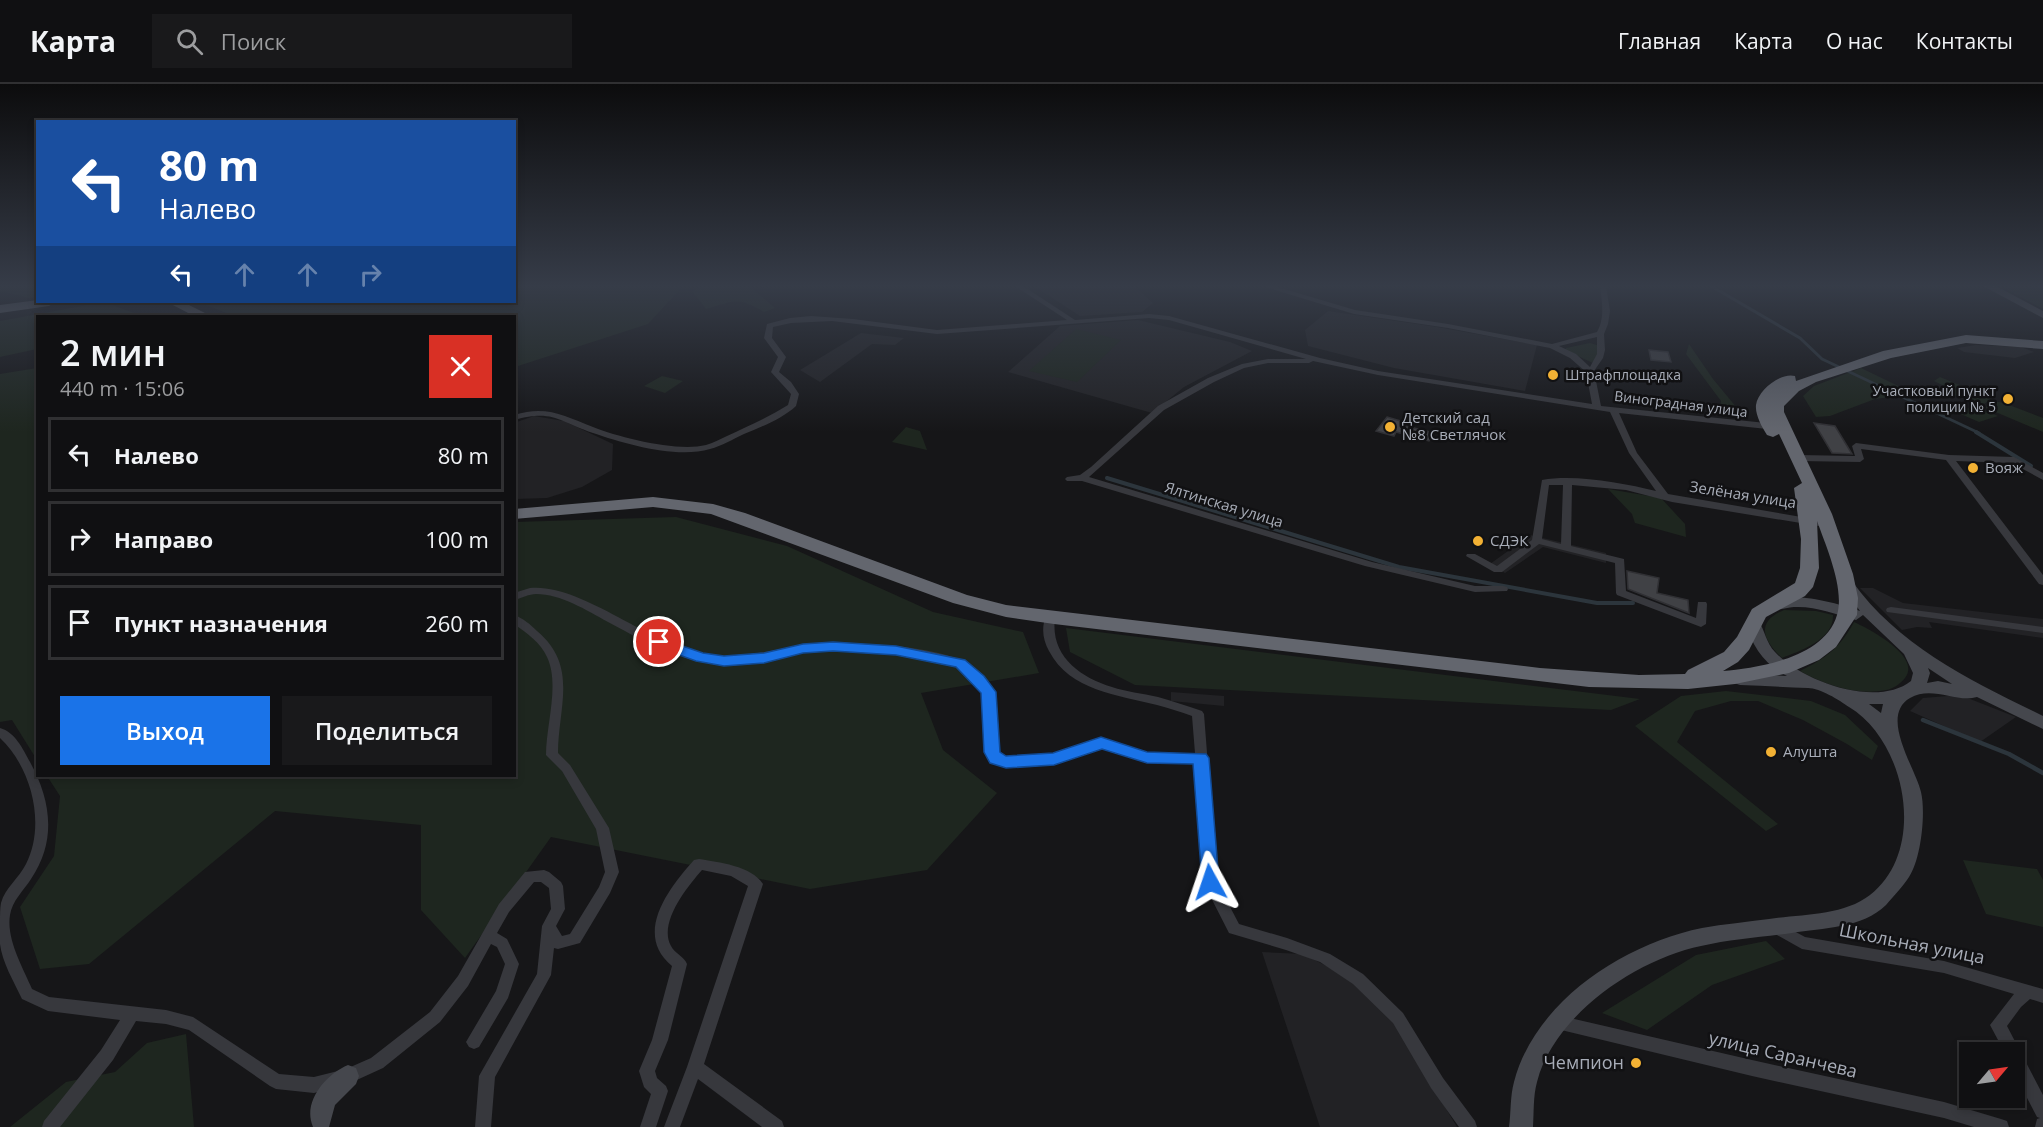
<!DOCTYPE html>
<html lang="ru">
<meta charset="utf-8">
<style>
:root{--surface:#101012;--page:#19191b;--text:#f1f3f6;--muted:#9c9d9f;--line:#303032;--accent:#1a73e8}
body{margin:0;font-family:"Open Sans",sans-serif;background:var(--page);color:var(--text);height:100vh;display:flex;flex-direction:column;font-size:22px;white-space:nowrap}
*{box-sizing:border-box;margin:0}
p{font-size:20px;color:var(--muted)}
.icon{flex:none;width:33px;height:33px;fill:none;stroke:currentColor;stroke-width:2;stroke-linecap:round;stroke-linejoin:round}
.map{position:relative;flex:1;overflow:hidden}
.details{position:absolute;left:36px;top:231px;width:480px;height:462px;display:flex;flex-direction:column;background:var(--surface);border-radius:0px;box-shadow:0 3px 9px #0003,0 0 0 2px var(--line)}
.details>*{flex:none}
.top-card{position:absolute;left:36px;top:36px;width:480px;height:183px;border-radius:0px;box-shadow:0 3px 9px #0003,0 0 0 2px var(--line);background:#1a4fa0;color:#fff;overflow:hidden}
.needle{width:39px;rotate:61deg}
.fabs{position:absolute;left:1959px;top:958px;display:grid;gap:12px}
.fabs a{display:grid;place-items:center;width:66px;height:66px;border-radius:0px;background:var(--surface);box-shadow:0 3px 9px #0003,0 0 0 2px var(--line);font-size:30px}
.pin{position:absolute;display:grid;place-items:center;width:51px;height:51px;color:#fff;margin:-26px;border:3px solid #fff;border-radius:50%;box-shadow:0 2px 6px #0007}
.me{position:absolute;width:66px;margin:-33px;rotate:355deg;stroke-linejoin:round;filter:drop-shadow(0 0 4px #0008)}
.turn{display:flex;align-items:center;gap:21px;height:126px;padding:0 24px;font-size:27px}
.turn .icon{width:78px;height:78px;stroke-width:2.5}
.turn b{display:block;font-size:42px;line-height:51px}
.lanes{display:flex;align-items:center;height:57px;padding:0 24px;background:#0003;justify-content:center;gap:30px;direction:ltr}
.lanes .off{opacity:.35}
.round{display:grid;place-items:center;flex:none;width:63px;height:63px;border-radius:0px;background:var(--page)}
.head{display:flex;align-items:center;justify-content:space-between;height:102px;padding:0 24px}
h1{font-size:36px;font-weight:600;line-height:45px}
.action{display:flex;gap:12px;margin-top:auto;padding:12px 24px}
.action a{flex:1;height:69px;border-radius:0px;background:var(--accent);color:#fff;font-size:24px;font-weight:600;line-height:69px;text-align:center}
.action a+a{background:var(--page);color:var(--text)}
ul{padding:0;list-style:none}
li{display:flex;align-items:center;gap:18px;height:75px;margin:0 12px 9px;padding:0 12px;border:3px solid var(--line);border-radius:0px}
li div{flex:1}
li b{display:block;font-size:22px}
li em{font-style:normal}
header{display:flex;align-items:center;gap:36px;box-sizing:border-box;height:84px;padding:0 30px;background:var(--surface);border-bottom:2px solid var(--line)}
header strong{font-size:28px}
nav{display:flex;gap:33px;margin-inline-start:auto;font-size:21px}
.search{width:420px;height:54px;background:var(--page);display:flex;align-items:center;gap:15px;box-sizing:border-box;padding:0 21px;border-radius:0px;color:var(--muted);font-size:22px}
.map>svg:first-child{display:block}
.built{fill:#222225}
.green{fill:#1e261f}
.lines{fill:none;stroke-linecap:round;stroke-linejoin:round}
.stream-far2{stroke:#2c353c;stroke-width:3}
.stream-far1{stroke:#2c353c;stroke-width:4}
.stream{stroke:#2c353c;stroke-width:4.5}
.building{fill:#404145;stroke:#303034;stroke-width:1.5}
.street{fill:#37383d;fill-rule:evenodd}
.secondary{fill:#45474d;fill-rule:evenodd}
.highway{fill:#63666e;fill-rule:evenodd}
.route{fill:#1a73e8;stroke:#114b97;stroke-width:1.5}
.poi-dot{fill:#f2b134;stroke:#111113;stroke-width:2}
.labels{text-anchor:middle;stroke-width:5;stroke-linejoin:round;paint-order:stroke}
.far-poi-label{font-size:14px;fill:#a8adb8;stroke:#111113;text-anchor:start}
.far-street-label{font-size:14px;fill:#a8adb8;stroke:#111113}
.poi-label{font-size:15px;fill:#a8adb8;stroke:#111113;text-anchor:start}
.street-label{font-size:15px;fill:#a8adb8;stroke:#111113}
.near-street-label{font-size:18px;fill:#a8adb8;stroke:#111113}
.near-poi-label{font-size:18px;fill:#a8adb8;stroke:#111113;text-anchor:end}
</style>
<header>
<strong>Карта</strong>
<div class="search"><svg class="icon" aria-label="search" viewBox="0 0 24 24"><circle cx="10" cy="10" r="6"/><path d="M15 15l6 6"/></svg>Поиск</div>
<nav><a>Главная</a><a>Карта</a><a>О нас</a><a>Контакты</a></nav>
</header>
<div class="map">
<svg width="2043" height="1043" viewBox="0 0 2043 1043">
<rect width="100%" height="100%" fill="#161618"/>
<path class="built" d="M1034 202H1134L1153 219 1142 228 1080 232Z
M1328 227 1437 243 1537 261 1525 307 1394 284 1308 262 1305 246Z
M1138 236 1230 258 1252 267 1184 303 1152 329 1008 288 1060 242Z
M861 249 904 254 895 261 872 260 820 298 800 286Z
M1976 261 2021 263 2034 268 2015 274 1964 268 1957 264Z
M534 332 564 337 613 360 612 386 582 403 547 414 515 415 514 339Z
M1530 451 1606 469V479L1543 463 1505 489 1490 480Z
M1860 504H1873L1903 519 2043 535V554L1929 538 1932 544 1917 543 1902 546Z
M1171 608 1224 612V622L1171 617Z
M1960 611 2016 633 1980 658 1910 627 1923 614Z
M1262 868 1303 870 1354 896 1394 938 1457 1043H1320Z"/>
<path class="green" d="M0 202H37V213L29 214 0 207Z
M515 202H683L648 240 515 283 514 232H234L198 218H514Z
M700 202H749L775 224 764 228C737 212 735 217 706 225L693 208Z
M2000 202H2043V225Z
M104 218 142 232H38L37 265 0 273V237Z
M1076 245 1121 256 1077 298 1029 287Z
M1590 259 1600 262 1595 280 1565 266 1566 264Z
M1689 260 1713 295 1742 330 1718 331 1721 317 1686 270Z
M37 284H38L37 676 12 636 0 638V290Z
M1861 284 1915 310 1875 315 1830 332 1816 333 1803 312 1814 302Z
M662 292 683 297 665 309 644 302Z
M1940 293 1989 313 1991 315 1981 322 1944 307 1948 304 1934 297Z
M1993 317 2004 319 2043 334V348L1986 324 1987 320Z
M1975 322 1998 332 1979 338 1956 328Z
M906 343 920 347 927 366 892 358Z
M1608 405 1661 414 1685 440 1686 453 1635 439 1632 430Z
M676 433 787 462 933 528 1023 548 1039 589 921 609 943 666 997 709 927 786 810 805 551 753 465 874 421 826V741L275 727 89 880 40 885 20 823 54 772 60 712 47 692H514L515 438Z
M1784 526 1816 527 1833 531C1834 556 1800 567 1782 574 1763 556 1755 538 1784 526Z
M1854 538C1869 545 1922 572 1905 594 1900 600 1893 605 1886 606 1857 612 1825 601 1800 587 1826 574 1840 564 1854 538Z
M1066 544 1640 615 1611 626 1135 601 1070 568Z
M1726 607 1811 617 1845 631 1878 662 1872 676 1847 660 1803 636 1758 617H1731L1695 627 1677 658 1778 740 1766 747 1635 642 1681 612Z
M1963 776 2037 785 2043 796V843L1986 830Z
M1766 857 1785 875 1712 901 1647 946 1602 929 1696 871Z
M186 950 194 1043H10L66 998 115 988 147 959Z"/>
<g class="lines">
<path class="stream-far2" d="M1711 202 1800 254 1822 275 1979 349"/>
<path class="stream-far1" d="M1976 348 2031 382
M1107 394 1399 483 1597 519H1633"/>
<path class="stream" d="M1923 636 2009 670 2043 689"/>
</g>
<path class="building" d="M1649 266 1668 268 1671 278 1651 276Z
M1387 333 1404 338 1402 341 1434 349 1429 357 1396 348 1394 352 1376 347Z
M1814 339 1835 342 1852 370 1832 369Z
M1627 487 1659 494 1657 509 1688 516 1689 529 1628 505Z"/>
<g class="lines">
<path class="street" d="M1015 202H1023L1075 236 1149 230 1169 232 1320 274 1378 287 1592 320 1586 288 1570 274 1550 264 1448 244 1354 230 1262 202H1274L1355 226 1448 240 1552 260 1597 248C1605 234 1602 218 1600 202H1606L1610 227 1608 240 1604 250 1605 266 1603 274 1594 287 1601 322 1776 340 1780 343 1776 346 1619 329 1637 369 1668 410 1825 437 1830 440 1825 443 1672 418 1626 406 1572 401 1571 462 1624 475 1626 507 1696 534 1698 518H1706L1707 520 1706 540 1701 543 1617 511 1616 509 1615 479 1539 460 1502 488H1494L1466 472 1467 470H1475L1497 482 1532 456 1542 396C1575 390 1623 399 1656 407L1629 369 1610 328 1378 291 1313 277 1309 279H1268L1244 284 1214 298 1164 326 1089 393 1372 478 1475 502H1503L1507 503 1508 505 1507 507 1475 508 1365 482 1082 397H1067L1065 395 1067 393 1080 391 1091 383 1158 322 1208 294 1242 280 1268 275H1306L1169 236 1149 234 937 250 832 237 791 239 773 243 772 254 786 273 779 288 791 298 799 310 796 322C782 335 761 343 744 350 733 355 722 362 710 365 677 375 625 360 593 349 558 337 553 325 514 336V331C547 321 564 332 593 343 621 354 677 368 706 361 713 359 720 355 727 352 748 342 769 333 788 321L791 310 771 288 778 273 764 254 767 240 790 234 811 232 853 235 937 246 1067 236ZM1597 253V270L1590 283 1576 270 1559 262ZM1549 401H1563L1561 460 1542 455Z
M1856 359 1949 371 2014 373 2043 389V396L2012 379 1956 377 2043 491V501L2039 500 1946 376 1861 365 1864 375 1860 378 1799 377 1795 374 1799 371 1855 372 1852 362Z
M530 504C581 499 648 560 703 570 738 577 771 565 806 561 847 557 926 560 963 577 975 582 986 594 992 605 1001 623 997 648 998 668L1000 672 1006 673 1053 671 1101 655 1147 669H1195L1192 632C1181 628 1169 624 1157 621 1118 611 1070 607 1049 567 1043 556 1041 544 1046 532H1054L1055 534C1050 571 1079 593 1112 603 1126 608 1142 609 1158 613 1173 617 1187 622 1202 627L1204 630 1217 798 1239 840 1287 854 1330 870 1363 890 1403 929 1443 994 1475 1037 1477 1043H1459L1431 1004 1393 939 1353 900 1320 878 1286 866 1229 849 1203 798 1195 678 1147 677 1101 663 1054 680 1006 683 992 678C973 645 1003 612 960 585 932 567 837 564 803 569 770 573 738 583 704 578 669 572 638 554 608 538 586 526 561 510 536 510 529 510 522 514 514 516V509Z
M1891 523 2043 543V549L1887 528 1886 526 1887 524Z
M514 531C523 534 531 541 537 547 579 582 558 624 558 669L570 681 609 744 619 788 610 809 580 859 558 865 554 864 551 891 495 993 491 1043H475L479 992 537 890 542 842 551 825 549 804 541 798H534L509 828 497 849 507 855 519 880 508 914 479 963 474 965 469 963 466 958 496 907 505 880 497 863 491 860 468 902 440 938 383 984 348 1000 314 1009 276 1005 270 1002 189 946 166 940 136 937 113 976 60 1043H42L44 1037 101 966 120 936 48 927 22 915C14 898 2 878 0 860 0 852 0 844 0 837 0 831 0 824 1 819 5 804 19 794 26 780 46 741 32 684 0 654V644C15 648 23 665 30 678 51 716 57 757 31 795 24 806 12 817 10 831 6 855 23 884 32 905L49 913 166 926 193 933 279 990 314 993 346 985 371 974 430 928 458 892 499 820 525 788 544 786 549 788 561 798 563 802 565 825 556 842 562 852 570 850 599 803 605 788 596 745 562 687 546 671C546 641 560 600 547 573 541 559 527 549 514 540Z
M699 775C718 778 752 782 763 800L704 980 782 1037 784 1043H762L698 995 680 1043H664L687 983 748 802 731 792 702 786C687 803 658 839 671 862 675 870 684 872 687 880L668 956 655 987 657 994 666 1002 668 1007 656 1043H640L651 1010 644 1003 639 987 652 956 672 882C633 850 669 804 694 776Z
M1775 837 1805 853 1944 877 2043 905V919L2030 915 2021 923 2007 942 2043 1011V1043H2035L2037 1035 2040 1034 2037 1033 2014 989V969H2005L1990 941 2014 910 1944 889 1802 865 1770 847 1768 843 1770 839Z
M1557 931 1752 976 1944 1018 2001 1035 2007 1037 2009 1043H1974L1944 1034 1752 992 1557 945 1552 943 1549 938 1552 933Z"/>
<path class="secondary" d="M1983 202H1996L2043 227V234Z
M1847 496 1852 497C1899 563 1972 597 2043 632V645L1977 613C1956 619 1932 601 1910 614 1879 632 1915 683 1921 708 1926 729 1921 775 1909 793 1903 802 1894 812 1886 821 1863 844 1822 844 1792 849 1762 853 1731 855 1701 862 1637 875 1554 931 1537 998 1533 1012 1534 1029 1533 1043H1509C1511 1029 1510 1012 1514 998 1535 917 1624 860 1702 844 1724 840 1747 838 1769 835 1801 830 1843 832 1870 811 1928 766 1906 657 1849 623 1839 616 1820 604 1808 604 1786 603 1763 602 1740 601L1734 599 1732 595 1734 591 1740 589 1787 592C1764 580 1753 563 1745 539L1753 534 1758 536C1765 546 1766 559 1775 568 1803 598 1877 624 1911 597L1913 589 1904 570 1863 531 1856 536C1835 530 1816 522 1794 523 1784 524 1773 529 1767 521 1782 503 1840 520 1860 527L1840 500ZM1928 584 1952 600 1938 597 1927 599 1930 589ZM1869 620H1883L1881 629Z
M348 981 356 984 359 992 356 1000 335 1021 329 1043H313C302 1018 326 990 348 981Z"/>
<path class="highway" d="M38 216 56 218 49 222 0 229V221Z
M167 218H183L211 232H194Z
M1966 251 2043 257V265L1966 259 1891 274 1816 298 1799 307 1784 322V328L1832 430 1853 490 1858 514 1857 531 1836 563 1819 576 1789 589 1735 600 1688 605 1589 603 1054 540 1006 533 953 519 711 430 653 423 514 435V425L653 413 713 420 745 429 967 511 1006 521 1540 584 1639 591 1685 590 1688 586 1724 568 1737 553 1752 525 1795 499 1800 484 1801 455 1794 404 1802 399 1779 350 1773 353 1767 351C1762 343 1755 331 1756 321 1758 306 1781 288 1795 292L1796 297 1883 267ZM1817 437C1826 462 1845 505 1837 531 1825 573 1760 584 1723 587L1738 578 1749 566 1766 533 1805 512 1813 503 1819 484Z"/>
</g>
<linearGradient id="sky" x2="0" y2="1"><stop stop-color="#0c0c0d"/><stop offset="0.58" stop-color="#363c48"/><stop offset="1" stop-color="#363c48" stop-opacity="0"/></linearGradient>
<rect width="2043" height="348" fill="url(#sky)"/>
<path class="route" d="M659 554 703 569 724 572 764 569 803 560 833 558 896 562 965 576 984 592 996 608 1000 668 1006 672 1053 669 1101 653 1147 668 1206 670 1209 674 1219 798 1217 803 1210 806 1204 803 1202 798 1193 680 1147 679 1102 665 1054 681 1006 684 990 679 984 668 981 609 956 583 896 571 833 567 803 569 764 579 724 582 696 577 654 562 652 558Z"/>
<g class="poi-dot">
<circle cx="1553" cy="291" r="6"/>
<circle cx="2008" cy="315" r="6"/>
<circle cx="1390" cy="343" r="6"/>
<circle cx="1973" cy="384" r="6"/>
<circle cx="1478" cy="457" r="6"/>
<circle cx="1771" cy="668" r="6"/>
<circle cx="1636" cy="979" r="6"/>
</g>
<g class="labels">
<g class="far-poi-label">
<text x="1565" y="296">Штрафплощадка</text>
<text x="1996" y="312" text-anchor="end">Участковый пункт<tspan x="1996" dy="16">полиции № 5</tspan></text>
</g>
<g class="far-street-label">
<text transform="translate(1681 320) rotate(7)" y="5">Виноградная улица</text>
</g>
<g class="poi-label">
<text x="1402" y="339">Детский сад<tspan x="1402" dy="17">№8 Светлячок</tspan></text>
<text x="1985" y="389">Вояж</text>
<text x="1490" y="462">СДЭК</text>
<text x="1783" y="673">Алушта</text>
</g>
<g class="street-label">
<text transform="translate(1743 411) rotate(9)" y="5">Зелёная улица</text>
<text transform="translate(1224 421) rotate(17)" y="5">Ялтинская улица</text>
</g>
<g class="near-street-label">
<text transform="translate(1912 860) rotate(11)" y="6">Школьная улица</text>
<text transform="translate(1783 971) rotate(13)" y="6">улица Саранчева</text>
</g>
<g class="near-poi-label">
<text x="1624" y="985">Чемпион</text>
</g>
</g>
</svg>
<div class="fabs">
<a><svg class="needle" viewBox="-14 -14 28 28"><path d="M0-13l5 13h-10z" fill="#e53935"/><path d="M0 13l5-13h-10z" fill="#9c9d9f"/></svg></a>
</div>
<div class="pin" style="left:659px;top:558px;background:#d93025"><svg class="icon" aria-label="arrive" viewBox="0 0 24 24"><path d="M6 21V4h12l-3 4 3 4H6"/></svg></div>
<svg class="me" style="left:1210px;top:798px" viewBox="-20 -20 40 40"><path d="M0-17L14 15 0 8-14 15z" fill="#1a73e8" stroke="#fff" stroke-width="4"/></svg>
<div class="top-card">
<div class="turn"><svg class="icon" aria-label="left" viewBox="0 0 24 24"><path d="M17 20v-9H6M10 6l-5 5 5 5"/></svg><div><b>80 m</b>Налево</div></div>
<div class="lanes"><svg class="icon" aria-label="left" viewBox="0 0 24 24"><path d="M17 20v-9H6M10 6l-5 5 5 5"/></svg><svg class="icon off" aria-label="ahead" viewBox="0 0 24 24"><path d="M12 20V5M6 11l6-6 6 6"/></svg><svg class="icon off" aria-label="ahead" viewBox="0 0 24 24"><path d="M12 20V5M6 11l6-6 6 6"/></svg><svg class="icon off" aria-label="right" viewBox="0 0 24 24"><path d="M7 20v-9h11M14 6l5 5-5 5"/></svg></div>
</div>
<section class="details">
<div class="head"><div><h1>2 мин</h1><p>440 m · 15:06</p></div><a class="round" style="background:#d93025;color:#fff"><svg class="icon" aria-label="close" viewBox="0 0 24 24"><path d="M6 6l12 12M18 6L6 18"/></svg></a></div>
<ul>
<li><svg class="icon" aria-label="left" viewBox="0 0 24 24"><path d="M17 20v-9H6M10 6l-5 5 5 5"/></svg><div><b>Налево</b></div><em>80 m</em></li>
<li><svg class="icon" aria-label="right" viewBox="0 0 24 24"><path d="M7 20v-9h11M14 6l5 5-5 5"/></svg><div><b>Направо</b></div><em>100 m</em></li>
<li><svg class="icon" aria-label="arrive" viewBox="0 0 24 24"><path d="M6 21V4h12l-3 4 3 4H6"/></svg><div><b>Пункт назначения</b></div><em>260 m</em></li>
</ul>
<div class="action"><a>Выход</a><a>Поделиться</a></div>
</section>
</div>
